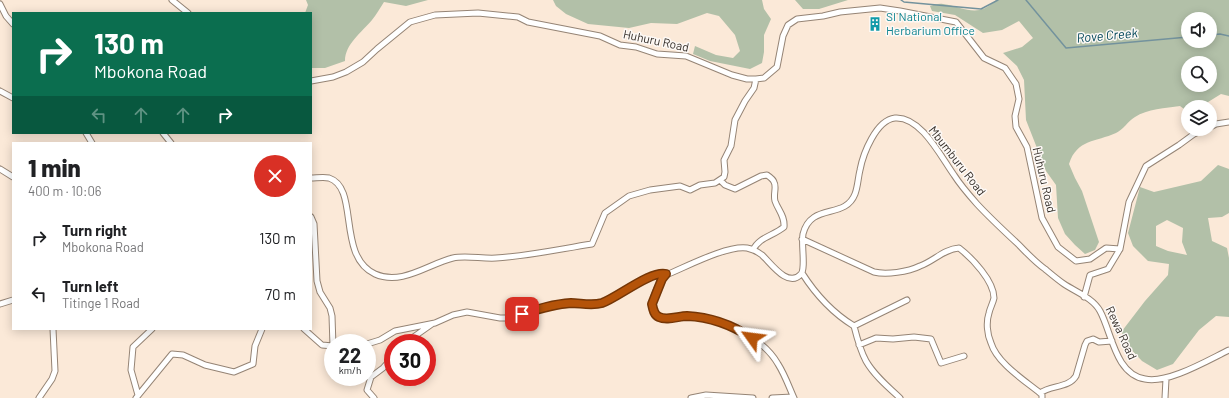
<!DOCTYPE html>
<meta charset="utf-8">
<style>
:root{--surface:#fff;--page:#f6f6f6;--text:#202124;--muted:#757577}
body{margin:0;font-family:Barlow,sans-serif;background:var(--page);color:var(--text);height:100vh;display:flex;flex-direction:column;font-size:15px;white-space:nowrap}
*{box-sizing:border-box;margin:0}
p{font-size:13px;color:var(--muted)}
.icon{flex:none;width:22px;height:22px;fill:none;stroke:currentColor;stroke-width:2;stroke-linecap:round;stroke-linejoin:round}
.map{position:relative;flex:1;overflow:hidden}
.side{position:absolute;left:12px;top:142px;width:300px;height:188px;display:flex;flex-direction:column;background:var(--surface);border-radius:0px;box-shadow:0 2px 10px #0003}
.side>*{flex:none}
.hud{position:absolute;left:12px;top:12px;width:300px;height:122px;border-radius:0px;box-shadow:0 2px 10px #0003;background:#0b6e4f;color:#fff;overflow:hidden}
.tools{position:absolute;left:1181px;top:12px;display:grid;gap:8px}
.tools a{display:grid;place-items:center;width:36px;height:36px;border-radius:50%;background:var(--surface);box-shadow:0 2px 10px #0003;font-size:20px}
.speed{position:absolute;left:324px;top:334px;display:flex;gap:8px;font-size:20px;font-weight:700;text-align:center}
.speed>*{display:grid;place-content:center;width:52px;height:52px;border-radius:50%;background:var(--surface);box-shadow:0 2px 10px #0003;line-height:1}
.speed small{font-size:10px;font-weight:400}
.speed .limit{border:6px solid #d22;background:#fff;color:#111}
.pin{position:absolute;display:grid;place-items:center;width:34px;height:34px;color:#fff;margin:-17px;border-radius:8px;box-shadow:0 2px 6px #0006}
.me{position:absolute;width:44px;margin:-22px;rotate:301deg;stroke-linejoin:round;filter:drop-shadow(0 0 3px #0008)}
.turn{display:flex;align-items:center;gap:14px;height:84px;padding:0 16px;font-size:18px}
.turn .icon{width:52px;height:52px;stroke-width:2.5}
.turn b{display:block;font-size:28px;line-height:34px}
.lanes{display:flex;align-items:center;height:38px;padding:0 16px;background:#0003;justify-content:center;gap:20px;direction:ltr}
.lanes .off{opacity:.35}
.round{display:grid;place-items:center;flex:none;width:42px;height:42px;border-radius:21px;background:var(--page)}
.overview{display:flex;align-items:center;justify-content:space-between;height:68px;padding:0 16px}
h1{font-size:24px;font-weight:800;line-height:30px}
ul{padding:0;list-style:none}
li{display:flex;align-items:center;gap:12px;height:56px;padding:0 16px}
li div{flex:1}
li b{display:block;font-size:15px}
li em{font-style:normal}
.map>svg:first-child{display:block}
.green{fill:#b2c0a8;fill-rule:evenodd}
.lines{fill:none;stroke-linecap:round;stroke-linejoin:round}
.stream{stroke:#73929d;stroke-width:1.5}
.minor-casing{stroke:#958475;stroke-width:7}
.minor{stroke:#fff;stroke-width:5}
.route-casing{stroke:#753606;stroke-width:10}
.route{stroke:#b45309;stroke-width:7}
.labels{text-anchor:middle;stroke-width:3;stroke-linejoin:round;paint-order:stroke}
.culture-label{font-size:12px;fill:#0d838f;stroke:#fdf9f6;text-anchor:start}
.street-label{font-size:12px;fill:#352e28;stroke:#fdf9f6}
.water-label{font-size:13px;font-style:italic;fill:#004659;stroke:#fdf9f6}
</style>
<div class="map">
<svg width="1229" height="398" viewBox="0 0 1229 398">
<rect width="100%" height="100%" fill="#fbe9d8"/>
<path class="green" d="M306 0H428L406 6 384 2C380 8 376 15 372 20 362 32 345 44 345 61L325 68H311V13H305L308 5Z
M553 0H762L764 9 771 19 764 35V52L762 63 750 69 710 61 693 54 695 46 716 55 733 58 740 51 735 35 719 16 707 13 677 24 651 23 629 28 588 24 566 14 556 6Z
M795 0H848L819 9H803Z
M996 0H1229V96L1221 94 1200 107H1188V112L1180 106C1166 108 1147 109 1135 117 1128 121 1123 130 1116 133 1096 142 1077 139 1069 164L1075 178 1082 191 1099 242 1095 250 1085 254 1075 245 1065 234 1058 218 1056 185 1046 171 1026 120 1024 80 1017 66 1003 53 1022 47 1033 38 1019 21 1002 30 983 33 955 15 932 11 930 6C934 5 939 3 943 4 965 7 977 19 996 0ZM1188 19H1210V41H1188ZM1188 63H1210V85H1188Z
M1218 165 1229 169V213L1222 217 1208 218 1212 241 1227 248 1229 258V317L1216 316 1199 330 1173 364 1157 370 1142 361 1123 341 1122 331 1145 301 1168 275 1169 264 1148 261 1133 246 1128 233 1140 187 1154 192 1201 181ZM1167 220 1183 228 1182 242 1187 255 1168 251 1156 246V226Z"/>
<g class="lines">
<path class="stream" d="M901 0 904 2 981 9 998 0
M1026 0 1066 48 1188 37
M1210 35 1220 34 1229 36"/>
<defs>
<path id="minor" d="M172 0 188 13
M0 4 6 16 13 24
M311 81 333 77 346 72 363 62 377 49 410 22 435 15 478 13 518 17 528 22 600 36 620 45 636 47 657 54 686 56 732 75 747 79H756L764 78 777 67 783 36 788 25 797 19 823 16 840 12 880 8 900 11 956 22 984 58 1005 68 1016 84 1019 99 1015 116 1016 127 1027 147 1042 218 1058 247 1076 261 1090 259 1106 248 1120 249
M0 91 13 98
M1210 127 1216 124 1229 122
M86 133 92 143
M163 133 171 143
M0 169 13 177
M311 178C316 178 324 177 329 178 360 188 336 256 375 274 402 286 428 264 453 258 465 255 483 259 496 258 528 256 560 249 592 244L605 213 629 196 650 190 680 186 690 190 700 185 715 183 724 177 725 172 724 160 731 146 735 120 745 101 754 88 756 79
M720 180 725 185 735 189 761 176 767 175C770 177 773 179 774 182 777 187 773 194 775 201 778 210 785 216 784 227 773 236 759 237 753 250
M311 217 314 224 317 281 320 292 330 308 332 316 333 346
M802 239 874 272C886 275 908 272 920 266 934 261 944 249 959 248 972 258 994 281 994 298 993 303 990 308 989 313 986 322 987 334 991 343 997 363 1024 380 1040 393L1042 395V398
M802 273C816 295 831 312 854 326 857 338 860 350 866 361 874 375 888 387 900 398
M1084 297 1090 275 1108 269 1120 249 1129 202 1146 166 1179 145 1194 134 1204 129
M0 304 13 300
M854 326 907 300
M304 329 322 345 333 346
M405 343 432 324
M367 344 380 340 395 331 435 323 453 315 467 312 500 318H508L556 305 602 303 640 282 659 274 666 275
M859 345 876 338 893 339 914 337 931 339 941 363 964 356
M1040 393C1051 385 1069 388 1076 376L1085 345 1087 341 1093 339 1099 342 1112 341
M138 395 131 370 133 347 152 329
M39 398 52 379 55 371 53 329
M136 398 172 354 183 355 205 365 234 372 253 364 255 346 262 329
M374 398 367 390 371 377 383 368 393 357
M691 398 706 395 753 398
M772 398 793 397
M794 398C789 387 785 375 778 364 762 336 719 317 687 316 678 316 664 322 657 316 646 306 658 283 666 275 686 267 727 245 747 248 752 249 758 252 762 255 770 262 788 289 801 274 806 268 801 244 803 234 811 202 845 220 855 194 858 186 858 178 860 170 863 154 876 120 895 118 921 116 941 157 954 175 961 186 969 195 977 204 990 218 1004 231 1018 244 1027 253 1035 262 1045 269 1051 274 1058 280 1064 284 1076 292 1093 298 1100 311 1112 333 1115 374 1145 379 1168 384 1208 360 1229 350
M1165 398 1166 379"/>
</defs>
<use href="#minor" class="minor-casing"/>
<use href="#minor" class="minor"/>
</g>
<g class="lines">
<defs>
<path id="route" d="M522 314C538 309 554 304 571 303 580 303 592 306 602 303 617 298 651 270 666 274L662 279 652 304C653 309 654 315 659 317 667 321 679 316 687 316 711 317 732 325 752 338"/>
</defs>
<use href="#route" class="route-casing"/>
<use href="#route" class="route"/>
</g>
<defs>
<symbol id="building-bare" viewBox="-9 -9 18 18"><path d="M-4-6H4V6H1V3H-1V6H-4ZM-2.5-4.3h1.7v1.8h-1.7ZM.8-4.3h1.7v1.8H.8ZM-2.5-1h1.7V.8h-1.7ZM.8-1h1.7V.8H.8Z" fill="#0f9aa8" stroke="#fdf9f6" stroke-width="2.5" paint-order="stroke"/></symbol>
</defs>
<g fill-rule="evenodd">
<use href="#building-bare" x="865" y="14" width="20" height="20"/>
</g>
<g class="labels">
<g class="culture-label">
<text x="886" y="21">SI National<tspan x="886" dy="14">Herbarium Office</tspan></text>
</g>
<g class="street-label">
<text transform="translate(656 41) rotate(12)" y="4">Huhuru Road</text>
<text transform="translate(957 161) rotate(52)" y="4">Mbumburu Road</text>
<text transform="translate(1044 180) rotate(77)" y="4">Huhuru Road</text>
<text transform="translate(1121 333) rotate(65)" y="4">Rewa Road</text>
</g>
<g class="water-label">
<text transform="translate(1107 35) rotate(-5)" y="5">Rove Creek</text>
</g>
</g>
</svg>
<div class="tools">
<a><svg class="icon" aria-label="sound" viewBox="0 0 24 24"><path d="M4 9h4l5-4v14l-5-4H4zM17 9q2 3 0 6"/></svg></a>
<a><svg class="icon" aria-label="search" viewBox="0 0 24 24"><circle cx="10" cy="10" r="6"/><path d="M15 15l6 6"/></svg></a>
<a><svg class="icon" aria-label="layers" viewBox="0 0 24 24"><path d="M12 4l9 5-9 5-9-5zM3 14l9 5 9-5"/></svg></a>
</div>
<div class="speed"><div>22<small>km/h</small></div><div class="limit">30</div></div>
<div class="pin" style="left:522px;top:314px;background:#d93025"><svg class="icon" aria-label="arrive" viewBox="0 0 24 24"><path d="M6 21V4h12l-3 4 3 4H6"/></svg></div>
<svg class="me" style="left:752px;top:338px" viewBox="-20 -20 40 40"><path d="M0-17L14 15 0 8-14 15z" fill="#b45309" stroke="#fff" stroke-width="4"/></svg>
<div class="hud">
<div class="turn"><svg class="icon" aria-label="right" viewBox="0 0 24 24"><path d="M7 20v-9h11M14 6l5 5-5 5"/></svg><div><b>130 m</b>Mbokona Road</div></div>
<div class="lanes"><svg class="icon off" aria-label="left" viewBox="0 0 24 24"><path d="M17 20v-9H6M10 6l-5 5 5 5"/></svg><svg class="icon off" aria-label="ahead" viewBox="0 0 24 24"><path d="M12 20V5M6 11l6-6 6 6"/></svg><svg class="icon off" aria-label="ahead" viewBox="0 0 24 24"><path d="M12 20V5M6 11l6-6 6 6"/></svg><svg class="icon" aria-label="right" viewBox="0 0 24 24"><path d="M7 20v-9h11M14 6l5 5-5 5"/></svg></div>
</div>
<section class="side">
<div class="overview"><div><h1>1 min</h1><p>400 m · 10:06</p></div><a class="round" style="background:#d93025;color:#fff"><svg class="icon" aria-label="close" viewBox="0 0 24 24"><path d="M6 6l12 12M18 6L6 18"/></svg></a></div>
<ul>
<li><svg class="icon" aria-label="right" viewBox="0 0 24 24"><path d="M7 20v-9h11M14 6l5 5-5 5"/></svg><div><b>Turn right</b><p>Mbokona Road</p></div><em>130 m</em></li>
<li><svg class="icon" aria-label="left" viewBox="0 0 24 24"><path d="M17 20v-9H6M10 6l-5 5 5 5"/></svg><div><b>Turn left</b><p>Titinge 1 Road</p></div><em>70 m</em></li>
</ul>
</section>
</div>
